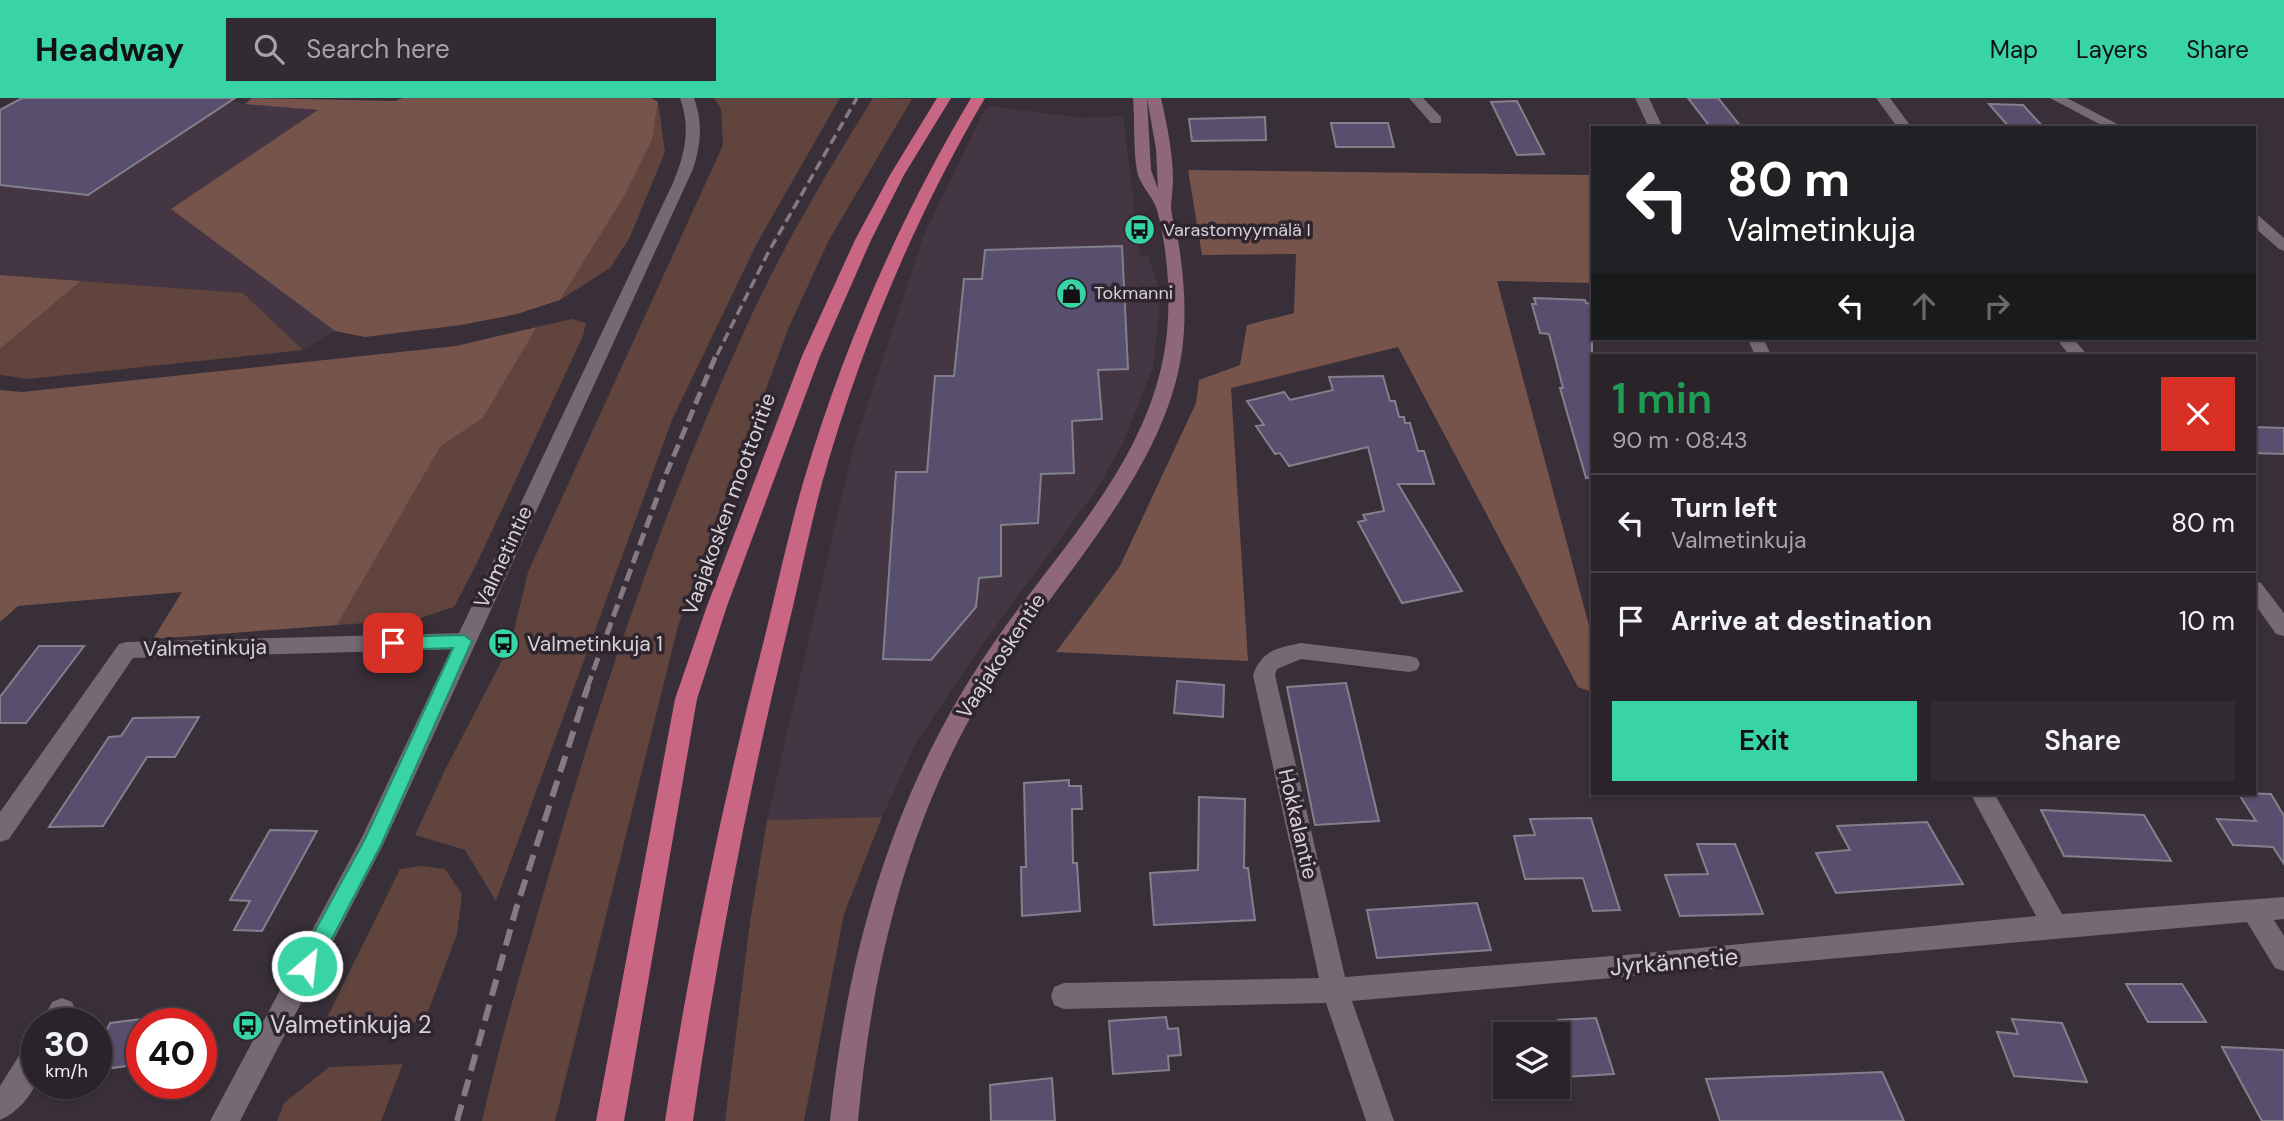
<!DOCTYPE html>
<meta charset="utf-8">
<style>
:root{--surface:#2b232a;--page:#332b32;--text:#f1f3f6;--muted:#a6a4a8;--line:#474047;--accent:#39d4a5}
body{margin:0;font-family:"DM Sans",sans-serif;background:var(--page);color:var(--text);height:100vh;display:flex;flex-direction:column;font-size:26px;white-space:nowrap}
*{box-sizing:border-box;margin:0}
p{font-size:23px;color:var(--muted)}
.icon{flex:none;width:38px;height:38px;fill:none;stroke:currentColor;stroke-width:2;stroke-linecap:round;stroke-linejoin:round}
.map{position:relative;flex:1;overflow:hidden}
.drawer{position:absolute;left:1591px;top:256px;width:665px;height:441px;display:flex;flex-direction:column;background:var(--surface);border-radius:0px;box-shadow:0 2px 5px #0004,0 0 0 2px var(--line)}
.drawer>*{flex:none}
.guide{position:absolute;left:1591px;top:28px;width:665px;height:214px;border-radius:0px;box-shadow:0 2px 5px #0004,0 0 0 2px var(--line);background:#202124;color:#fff;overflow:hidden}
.controls{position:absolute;left:1493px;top:924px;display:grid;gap:14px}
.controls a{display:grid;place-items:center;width:77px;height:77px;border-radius:0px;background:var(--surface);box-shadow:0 2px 5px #0004,0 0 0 2px var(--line);font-size:35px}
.speed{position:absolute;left:21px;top:910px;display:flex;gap:14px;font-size:35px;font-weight:700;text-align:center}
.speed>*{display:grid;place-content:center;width:91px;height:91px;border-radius:50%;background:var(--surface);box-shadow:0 2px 5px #0004,0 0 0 2px var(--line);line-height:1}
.speed small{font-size:18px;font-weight:400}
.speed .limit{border:10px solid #d22;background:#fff;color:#111}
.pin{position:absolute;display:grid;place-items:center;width:60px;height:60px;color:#fff;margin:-30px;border-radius:14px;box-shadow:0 4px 10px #0006}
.me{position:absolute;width:77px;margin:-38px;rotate:28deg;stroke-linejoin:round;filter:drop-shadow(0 0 5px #0008)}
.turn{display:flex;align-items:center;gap:24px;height:147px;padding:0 21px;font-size:32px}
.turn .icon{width:91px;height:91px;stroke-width:2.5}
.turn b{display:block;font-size:49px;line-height:60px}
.lanes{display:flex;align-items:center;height:66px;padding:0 21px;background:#0003;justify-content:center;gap:35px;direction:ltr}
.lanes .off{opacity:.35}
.round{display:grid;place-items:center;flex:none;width:74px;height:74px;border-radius:0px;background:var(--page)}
.overview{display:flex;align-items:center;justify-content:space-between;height:119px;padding:0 21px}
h1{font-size:42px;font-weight:600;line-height:52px;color:#1e9e55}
.cta{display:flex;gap:14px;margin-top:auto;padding:14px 21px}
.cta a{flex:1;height:80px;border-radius:0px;background:var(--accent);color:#111;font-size:28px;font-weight:600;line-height:80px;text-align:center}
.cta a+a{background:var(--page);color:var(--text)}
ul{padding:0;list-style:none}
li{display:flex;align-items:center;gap:21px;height:98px;padding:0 21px;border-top:2px solid var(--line)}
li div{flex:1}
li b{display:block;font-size:26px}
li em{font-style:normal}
header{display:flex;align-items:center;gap:42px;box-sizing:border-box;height:98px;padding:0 35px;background:var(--accent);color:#111}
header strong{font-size:33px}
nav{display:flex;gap:38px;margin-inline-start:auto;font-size:24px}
.search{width:490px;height:63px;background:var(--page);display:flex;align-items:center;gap:18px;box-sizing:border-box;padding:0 24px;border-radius:0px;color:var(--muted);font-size:26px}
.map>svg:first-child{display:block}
.built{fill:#453644}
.green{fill:#60443d}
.forest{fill:#76544b}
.building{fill:#574f6d;stroke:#83808e;stroke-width:2}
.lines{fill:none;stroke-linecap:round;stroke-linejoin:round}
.minor{fill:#756973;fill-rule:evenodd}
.tertiary{fill:#756973;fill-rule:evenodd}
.secondary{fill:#8e6878;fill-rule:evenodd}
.motorway{fill:#c96684;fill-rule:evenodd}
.rail-far2{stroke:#847b83;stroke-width:3.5;stroke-dasharray:10 5;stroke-linecap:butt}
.rail-far1{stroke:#847b83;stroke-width:5;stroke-dasharray:13 6;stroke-linecap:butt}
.rail{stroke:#847b83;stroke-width:6;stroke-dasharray:17 9;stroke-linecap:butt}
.route{fill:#39d4a5;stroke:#258a6b;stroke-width:2}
.labels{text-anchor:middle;stroke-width:7;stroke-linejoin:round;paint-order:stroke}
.far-poi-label{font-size:18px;fill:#d8d1d7;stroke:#2f252e;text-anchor:start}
.street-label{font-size:21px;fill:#d8d1d7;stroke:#2f252e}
.poi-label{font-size:21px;fill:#d8d1d7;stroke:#2f252e;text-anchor:start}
.near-street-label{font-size:24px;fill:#d8d1d7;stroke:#2f252e}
.near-poi-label{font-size:24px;fill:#d8d1d7;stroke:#2f252e;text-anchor:start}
</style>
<header>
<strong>Headway</strong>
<div class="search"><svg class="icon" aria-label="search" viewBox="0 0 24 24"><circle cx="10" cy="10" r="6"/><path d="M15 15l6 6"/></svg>Search here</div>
<nav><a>Map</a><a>Layers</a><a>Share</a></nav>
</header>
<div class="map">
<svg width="2284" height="1023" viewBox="0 0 2284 1023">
<rect width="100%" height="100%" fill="#392f38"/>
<path class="built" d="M228 4 319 12 171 111 335 233 303 252 243 195 0 177V87L88 97Z
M989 8 1082 20 1123 18 1140 157 1148 158 1161 196 1153 269 1122 347 1097 391 981 548 917 643 882 719 767 722 853 350 924 137 982 17Z"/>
<path class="green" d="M714 0H840L756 147 672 322 496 803 465 752 415 737 446 670 511 545 528 474 723 47 721 11Z
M873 0 912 1 829 142 789 229 678 528 555 1023H482C500 942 524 863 547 783 601 594 665 406 747 227 783 148 828 73 873 0Z
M658 4 665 54 629 141 610 170 560 202 624 99 652 42Z
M81 183 243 195 303 252 29 281 0 277V251Z
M572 221 586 225 583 238 476 467 454 509 414 522 337 527 441 348 483 320 537 229Z
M882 719 844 816 804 1023H725L750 824 767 722Z
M421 768 445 771 462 796 457 836 424 924 348 928 318 938 400 771Z
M403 966 381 1023H277L284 1005 329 969Z"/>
<path class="forest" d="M252 0 395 3 403 0H651L658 4 652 42 624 99 560 202 517 216 461 227 365 239 335 233 171 111 318 12 245 6Z
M1188 72 1592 77V185L1497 183 1592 539V594L1578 589 1398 249 1231 290 1248 563 1056 554 1120 468 1196 305 1199 282 1240 267 1247 227 1294 215 1296 156 1202 157Z
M0 177 81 183 0 251Z
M537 229 483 320 441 348 337 527 153 541 182 494 18 508 0 524V292L22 294 456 248Z"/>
<path class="building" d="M22 0H235L88 97 0 87V12Z
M1688 0H1718L1742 30H1711Z
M1517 3 1544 56 1517 57 1491 4Z
M1989 6 2023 7 2044 30H2010Z
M1265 19 1266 42 1192 43 1189 21Z
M1331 25H1388L1394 49H1336Z
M1122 148 1128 271 1098 272 1102 321 1072 323 1074 375 1041 376 1038 425 1001 427V478L979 480 976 509 931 562 883 561 896 374H927L935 278H954L964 181H982L985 152Z
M1534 200 1585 202 1586 205 1592 206V379L1586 380 1560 290H1563L1549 236 1540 235 1532 206H1536Z
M1383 278 1390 303H1395L1399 319H1404L1405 325H1410L1418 353H1424L1434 386H1398L1462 493 1402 505 1358 424 1366 422 1363 417 1384 413 1368 349 1289 368 1280 355 1275 356 1256 328 1264 327 1247 303 1284 294 1290 302 1333 292 1329 279Z
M2254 329 2284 330V356L2254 355Z
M39 548H84L26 625H0V599Z
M1177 583 1224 587 1223 619 1174 615Z
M1346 585 1379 723 1315 727 1287 589Z
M199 619 175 659H147L103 728 49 729 109 639 121 638 133 620Z
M1069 682V688H1081L1082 711H1072L1073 765H1077L1080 813 1022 818 1021 769H1026L1024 685Z
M2238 695 2271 696 2284 718V766L2273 749 2233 747 2217 721 2256 723Z
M1199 699 1245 701 1244 770H1248L1255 822 1154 827 1150 775 1198 772Z
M2041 712 2144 717 2171 763 2064 758Z
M1591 720 1620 812 1593 813 1583 780 1525 781 1514 738 1535 737 1530 721Z
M1927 724 1963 786 1836 795 1816 755 1850 752 1837 728Z
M270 732 317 733 262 833 234 832 250 803 230 802Z
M1697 746H1735L1763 816 1680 818 1665 777 1708 776Z
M1477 805 1491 852 1377 860 1367 812Z
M2126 886H2182L2206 924H2148Z
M1166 919 1168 931 1178 930 1181 957 1168 958 1169 972 1113 976 1109 923Z
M1596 920 1614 976 1564 979 1558 958V922Z
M142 921V966L96 972V958L110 925Z
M2012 921 2062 925 2087 984 2014 978 1997 934 2018 936Z
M2222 949 2284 952V1023H2262Z
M1882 974 1904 1023H1720L1706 981Z
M1052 980 1055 1023H991L990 987Z"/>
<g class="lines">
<path class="minor" d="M1409 0H1423L1441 19V25H1431Z
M1635 0H1649L1663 30H1649Z
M1876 0H1890L1912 30H1898Z
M1747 240H1763L1771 257H1755Z
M2056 240H2073L2087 257H2069Z
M2254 483 2261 485 2284 515V538L2276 536 2254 505Z
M464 535 472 537 475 543 472 549 464 551 133 560 9 741 0 744V714L119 546 127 544Z
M1301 545 1409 558 1417 560 1420 566 1417 572 1409 574 1301 561 1277 571 1275 577 1345 879 1625 857 2036 818 1970 695H1994L2062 816 2284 799V821L2274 822 2284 838V873L2275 870 2247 824 1352 903 1394 1023H1366L1326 905 1064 911 1054 907 1051 898 1054 889 1064 885 1319 880 1253 577C1262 552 1277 550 1301 545Z
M62 900 72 904 76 913 70 926H41L52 904Z
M37 942C37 954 40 970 37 981 33 998 15 1016 0 1022V988L27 945Z"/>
<path class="tertiary" d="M680 0H694C703 25 701 46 693 71L384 745 240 1023H210L362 739 673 85C685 55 691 31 680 0Z
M2050 0H2067L2125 30H2107Z
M2254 117 2259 118 2284 140V153L2279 151 2254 129Z"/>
<path class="secondary" d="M1133 0H1147L1151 72 1158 91 1156 51 1147 0H1161C1167 27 1173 55 1173 82 1173 91 1171 101 1171 110 1172 121 1176 132 1178 142 1184 178 1187 217 1182 253 1164 384 1036 502 973 615 902 741 871 881 858 1023H830C847 855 893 693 989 552 1052 458 1143 372 1164 256 1172 212 1169 156 1157 112 1153 98 1140 88 1137 73 1133 49 1135 23 1133 0Z"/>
<path class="motorway" d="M937 0H951L904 77 871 142 820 258 727 508 697 601 624 1023H596L675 601 707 508 802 258 855 142 890 77Z
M971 0H985C914 121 860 250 822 385 808 437 798 490 785 542 747 701 716 861 693 1023H665C690 861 723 701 764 542 777 490 788 437 803 385 843 250 899 121 971 0Z"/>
<path class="rail-far2" d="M717 257 769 153 857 0"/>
<path class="rail-far1" d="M587 590 664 381 717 255"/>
<path class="rail" d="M457 1023 516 811 588 588"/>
</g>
<path class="route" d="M464 537 472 543 382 745 314 875 307 877 299 875 297 868 299 862 365 741 453 550 393 552 385 545 393 539Z"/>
<defs>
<symbol id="bus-disc" viewBox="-11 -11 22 22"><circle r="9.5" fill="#39d4a5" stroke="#2f252e"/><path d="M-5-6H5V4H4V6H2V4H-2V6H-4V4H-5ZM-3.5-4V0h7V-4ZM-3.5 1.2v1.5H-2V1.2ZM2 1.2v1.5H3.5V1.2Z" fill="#111"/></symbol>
<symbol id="shop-disc" viewBox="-11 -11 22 22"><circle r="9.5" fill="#39d4a5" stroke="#2f252e"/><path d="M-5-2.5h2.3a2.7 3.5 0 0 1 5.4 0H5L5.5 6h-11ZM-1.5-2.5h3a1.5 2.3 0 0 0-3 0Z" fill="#111"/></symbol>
</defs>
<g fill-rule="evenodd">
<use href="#bus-disc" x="1122" y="114" width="35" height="35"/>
<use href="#shop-disc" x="1054" y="178" width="35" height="35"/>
<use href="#bus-disc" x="486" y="528" width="35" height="35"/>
<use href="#bus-disc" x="230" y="910" width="35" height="35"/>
</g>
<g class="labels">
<g class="far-poi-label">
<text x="1163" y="138">Varastomyymälä I</text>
<text x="1094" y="201">Tokmanni</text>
</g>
<g class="street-label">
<text transform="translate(729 406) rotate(-70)" y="7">Vaajakosken moottoritie</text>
<text transform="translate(503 459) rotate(-65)" y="7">Valmetintie</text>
<text transform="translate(205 550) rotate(-1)" y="7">Valmetinkuja</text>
<text transform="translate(1001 558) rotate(-57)" y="7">Vaajakoskentie</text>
<text transform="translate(1298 726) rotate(77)" y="7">Hokkalantie</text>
</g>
<g class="poi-label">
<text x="527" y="553">Valmetinkuja 1</text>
</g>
<g class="near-street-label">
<text transform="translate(1674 864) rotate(-5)" y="8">Jyrkännetie</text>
</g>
<g class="near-poi-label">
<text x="270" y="935">Valmetinkuja 2</text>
</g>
</g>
</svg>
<div class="controls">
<a><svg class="icon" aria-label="layers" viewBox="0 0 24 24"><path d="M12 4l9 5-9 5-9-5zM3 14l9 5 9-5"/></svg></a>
</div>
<div class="speed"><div>30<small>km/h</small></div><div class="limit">40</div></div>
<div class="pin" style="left:393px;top:545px;background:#d93025"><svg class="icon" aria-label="arrive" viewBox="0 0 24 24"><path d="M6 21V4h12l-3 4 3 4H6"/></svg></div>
<svg class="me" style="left:307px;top:868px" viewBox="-20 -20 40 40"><circle r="17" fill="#39d4a5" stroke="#fff" stroke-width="3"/><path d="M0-11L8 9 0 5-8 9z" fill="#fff"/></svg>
<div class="guide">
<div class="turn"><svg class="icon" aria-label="left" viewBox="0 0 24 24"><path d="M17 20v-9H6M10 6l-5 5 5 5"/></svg><div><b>80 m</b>Valmetinkuja</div></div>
<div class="lanes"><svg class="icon" aria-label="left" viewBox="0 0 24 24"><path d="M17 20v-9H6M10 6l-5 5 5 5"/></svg><svg class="icon off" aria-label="ahead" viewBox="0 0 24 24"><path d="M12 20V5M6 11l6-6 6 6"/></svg><svg class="icon off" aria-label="right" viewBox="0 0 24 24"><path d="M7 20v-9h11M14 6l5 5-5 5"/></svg></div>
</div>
<section class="drawer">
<div class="overview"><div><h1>1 min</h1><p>90 m · 08:43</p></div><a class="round" style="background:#d93025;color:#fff"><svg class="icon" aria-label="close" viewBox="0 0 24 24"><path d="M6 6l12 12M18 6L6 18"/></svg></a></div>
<ul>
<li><svg class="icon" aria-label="left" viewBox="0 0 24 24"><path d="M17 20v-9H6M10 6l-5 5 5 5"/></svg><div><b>Turn left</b><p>Valmetinkuja</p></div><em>80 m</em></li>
<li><svg class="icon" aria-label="arrive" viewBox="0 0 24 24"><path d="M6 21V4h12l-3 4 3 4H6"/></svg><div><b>Arrive at destination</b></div><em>10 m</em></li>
</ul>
<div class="cta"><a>Exit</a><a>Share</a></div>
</section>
</div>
